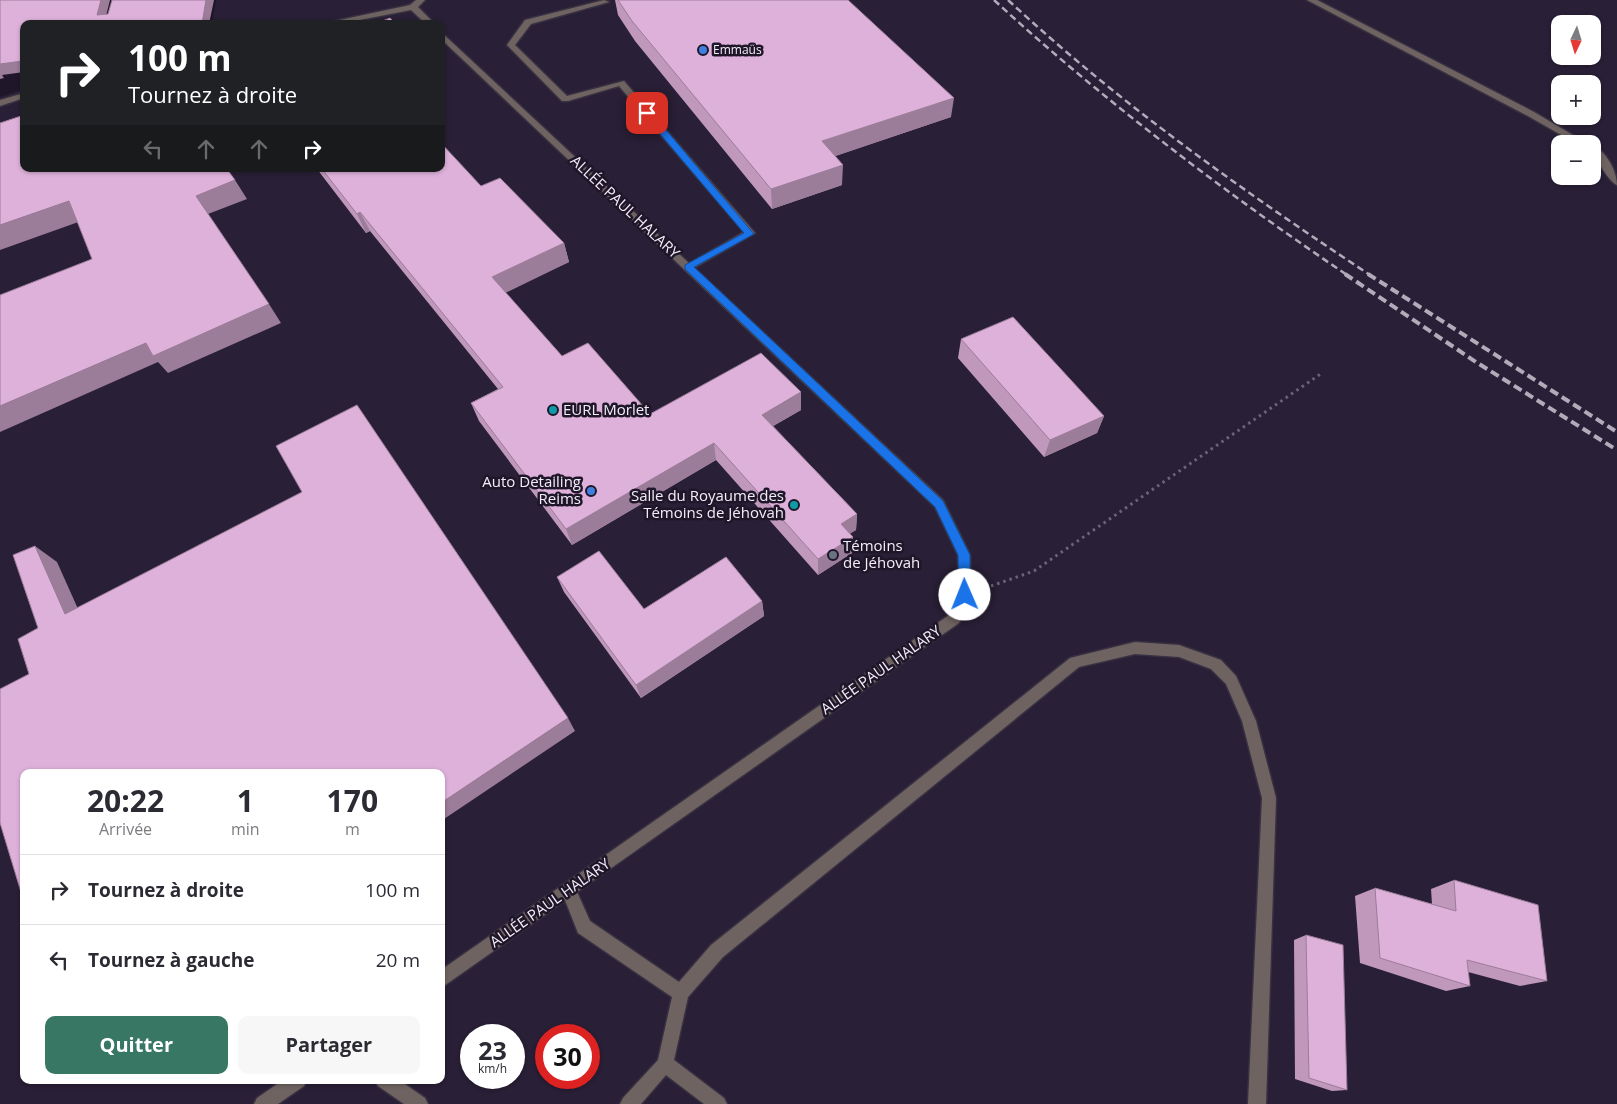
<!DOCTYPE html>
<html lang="fr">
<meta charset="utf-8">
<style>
:root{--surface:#fff;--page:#f7f7f7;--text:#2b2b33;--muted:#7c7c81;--line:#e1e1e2;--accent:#377764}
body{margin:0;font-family:"Open Sans",sans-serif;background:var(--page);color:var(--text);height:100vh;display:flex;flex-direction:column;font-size:19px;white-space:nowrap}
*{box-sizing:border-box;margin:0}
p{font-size:16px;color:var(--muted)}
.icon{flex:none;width:28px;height:28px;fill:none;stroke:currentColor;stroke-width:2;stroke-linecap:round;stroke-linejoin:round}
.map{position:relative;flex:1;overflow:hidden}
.side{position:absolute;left:20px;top:769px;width:425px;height:315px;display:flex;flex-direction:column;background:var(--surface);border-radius:10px;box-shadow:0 1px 4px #0004}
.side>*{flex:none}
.hud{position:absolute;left:20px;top:20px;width:425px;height:152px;border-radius:10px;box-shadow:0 1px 4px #0004;background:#202124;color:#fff;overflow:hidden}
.needle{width:32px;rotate:184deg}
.tools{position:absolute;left:1551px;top:15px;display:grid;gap:10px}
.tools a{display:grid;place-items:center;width:50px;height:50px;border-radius:10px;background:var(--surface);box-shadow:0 1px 4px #0004;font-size:25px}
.speed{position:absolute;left:460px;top:1024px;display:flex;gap:10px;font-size:25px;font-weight:700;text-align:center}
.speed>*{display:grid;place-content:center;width:65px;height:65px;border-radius:50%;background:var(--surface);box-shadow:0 1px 4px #0004;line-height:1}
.speed small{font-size:12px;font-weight:400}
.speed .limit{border:8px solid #d22;background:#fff;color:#111}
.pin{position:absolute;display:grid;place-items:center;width:42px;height:42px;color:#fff;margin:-21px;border-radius:10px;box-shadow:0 2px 8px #0006}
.me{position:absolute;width:55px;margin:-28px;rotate:359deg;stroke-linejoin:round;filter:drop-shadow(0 0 4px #0008)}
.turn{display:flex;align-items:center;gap:18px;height:105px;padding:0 25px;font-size:22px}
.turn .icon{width:65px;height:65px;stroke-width:2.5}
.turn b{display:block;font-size:35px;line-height:42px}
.lanes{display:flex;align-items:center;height:48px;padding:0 25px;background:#0003;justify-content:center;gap:25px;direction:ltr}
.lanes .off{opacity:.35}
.eta{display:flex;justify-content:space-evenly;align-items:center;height:85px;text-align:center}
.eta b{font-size:30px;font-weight:700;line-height:35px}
.button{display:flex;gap:10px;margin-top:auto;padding:10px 25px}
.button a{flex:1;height:58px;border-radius:10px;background:var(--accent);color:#fff;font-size:20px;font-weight:700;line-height:58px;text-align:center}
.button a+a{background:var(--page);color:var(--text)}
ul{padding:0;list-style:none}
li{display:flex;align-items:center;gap:15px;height:70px;padding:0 25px;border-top:1px solid var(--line)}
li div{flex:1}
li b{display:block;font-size:19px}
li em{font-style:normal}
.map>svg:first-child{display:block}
.built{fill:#291f36;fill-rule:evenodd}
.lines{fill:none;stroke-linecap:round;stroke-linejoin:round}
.service-casing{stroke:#383142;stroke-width:3}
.minor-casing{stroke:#383142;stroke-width:3}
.path{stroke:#6b6474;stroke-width:3;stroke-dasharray:2.5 4;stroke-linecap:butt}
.service{fill:#6f6361;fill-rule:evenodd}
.minor{fill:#6f6361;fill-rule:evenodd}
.rail-far1{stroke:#b2acba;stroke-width:2.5;stroke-dasharray:7 4;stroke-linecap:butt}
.rail{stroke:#b2acba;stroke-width:4;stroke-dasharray:9 4.5;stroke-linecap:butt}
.wall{fill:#bf98bc}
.shaded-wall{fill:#9b7c99}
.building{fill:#deb1db;stroke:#9b7c99}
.route{fill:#1a73e8;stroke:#114b97}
.shop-dot{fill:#3f7fe0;stroke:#1f1729;stroke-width:2}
.culture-dot{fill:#0f9aa8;stroke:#1f1729;stroke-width:2}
.worship-dot{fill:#6b7280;stroke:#1f1729;stroke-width:2}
.labels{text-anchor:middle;stroke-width:5;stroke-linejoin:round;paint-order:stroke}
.far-poi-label{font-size:12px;fill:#f2edf9;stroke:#1f1729;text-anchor:start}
.street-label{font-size:15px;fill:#f2edf9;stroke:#1f1729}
.poi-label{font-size:15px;fill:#f2edf9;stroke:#1f1729;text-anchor:start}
</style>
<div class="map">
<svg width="1617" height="1104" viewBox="0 0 1617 1104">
<rect width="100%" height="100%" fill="#1f1729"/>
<path class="built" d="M216 0H1617V1104H0V97L24 89V169H441V24H212ZM1560 24H1592V56H1560ZM1560 84H1592V116H1560ZM1560 144H1592V176H1560ZM24 772H441V1080H24ZM471 1035H514V1078H471ZM546 1035H589V1078H546Z"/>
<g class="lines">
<defs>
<path id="service" d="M604 0 609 2 531 24 515 45 567 96 624 81 755 233 692 269 688 270 683 267 744 232 619 86 568 101H562L507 45 525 20Z
M1307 0H1317L1534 112 1588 144H1577L1528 116Z
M1592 145C1606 151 1617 171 1617 185 1609 182 1592 154 1592 145Z
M1135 642 1179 645 1221 660 1236 676 1256 721 1276 798 1266 1104H1248L1262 798 1242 721 1226 684 1211 669 1179 657 1135 654 1079 667 723 957 688 997 674 1060 724 1098 727 1104H704L666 1075 641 1104H620L623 1098 658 1060 672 997 578 933 561 890 564 885 569 882 574 885 590 921 679 982 711 945 1070 658Z"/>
<path id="minor" d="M416 0H425L418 7 435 24H426L411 10 339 24H321L410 5Z
M441 32 943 500 970 555 971 595 959 623 441 988V970L949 615 959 595 958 555 935 507 441 39Z
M24 93V98L0 106V100Z
M283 1080H307L304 1086 278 1104H254L257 1098Z
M375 1080H399L425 1098 428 1104H404L378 1086Z"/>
</defs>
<use href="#service" class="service-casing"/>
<use href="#minor" class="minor-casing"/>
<path class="path" d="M991 586 1034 571 1322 373"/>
<use href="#service" class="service"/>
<use href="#minor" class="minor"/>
<path class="rail-far1" d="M994 0C1104 101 1223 191 1347 275
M1008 0C1120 104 1243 191 1370 275"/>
<path class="rail" d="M1345 274 1476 362 1617 450
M1368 274 1617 432"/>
</g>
<path class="wall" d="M615 0H848L951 117 835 156 842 185 772 209 635 41 618 15Z
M317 169H441L481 186 564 243 569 262 505 292 562 356 650 414 801 410 773 426 857 514 856 530 849 534 853 537 852 553 818 575 716 460 572 545 479 421 471 403 498 389 370 231 366 233Z
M961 339 1104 416 1097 433 1044 457 958 358Z
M557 577 644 609 762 601 764 616 641 698 564 592Z
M1454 880 1547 981 1520 986 1468 972 1470 986 1446 991 1360 963 1355 896 1375 888 1432 904 1431 889Z
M1306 935 1347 1090 1332 1091 1295 1079 1294 940Z"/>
<path class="shaded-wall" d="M101 0H110L104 24 97 15Z
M206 0H214L209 24H202Z
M24 56V72L2 75 4 78 0 79V64Z
M954 98 951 117 821 161 822 141Z
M843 165 842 185 772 209 771 189Z
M235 180 247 199 208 214 196 196Z
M69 201 84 220 0 250V225Z
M360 212 370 231 366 233 357 214Z
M564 243 569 262 499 296 492 277Z
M269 304 281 323 168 373 158 362 0 432V406L146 343Z
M801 392V410L763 432 762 415Z
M1104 416 1097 433 1044 457 1050 440Z
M714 443 716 460 572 545 566 529Z
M857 514 856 530 840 540 841 524Z
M853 537 852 553 818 575V559Z
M35 546 57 562 87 629 65 614Z
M762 601 764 616 641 698 636 685Z
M568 718 575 731 441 821V803Z"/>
<path class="building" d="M0 0H101L97 15 108 14 112 0H206L202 24H24V56L22 61 0 64Z
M618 0H848L954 98 822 141 843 165 771 189 632 21Z
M390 18 396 24H375Z
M24 115V169H227L235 180 196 196 269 304 153 356 146 343 0 406V295L92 259 69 201 0 225V123Z
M441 143 481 186 500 178 564 243 492 277 562 356 588 343 650 414 761 353 801 392 762 415 857 514 841 524 853 537 818 559 714 443 566 529 471 403 503 387 360 212 357 214 322 169H441Z
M1013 317 1104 416 1050 440 961 339Z
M357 405 568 718 441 803V772H24V902L0 823V689L29 674 18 639 38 628 13 555 35 546 65 614 302 492 276 446Z
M599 551 644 609 726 557 762 601 636 685 557 577Z
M1454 880 1538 905 1547 981 1467 960 1470 986 1380 958 1375 888 1456 911Z
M1306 935 1343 945 1347 1090 1309 1078Z"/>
<path class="route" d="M644 111H650L754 234 694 267 943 501 970 555V595L969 599H960L959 595 958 555 935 507 685 269V265L744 233 644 115Z"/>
<g class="shop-dot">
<circle cx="703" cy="50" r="5"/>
<circle cx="591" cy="491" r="5"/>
</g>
<g class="culture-dot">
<circle cx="553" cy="410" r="5"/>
<circle cx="794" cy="505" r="5"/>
</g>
<circle class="worship-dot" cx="833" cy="555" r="5"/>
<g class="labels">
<g class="far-poi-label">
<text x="713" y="54">Emmaüs</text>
</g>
<g class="street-label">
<text transform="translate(625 207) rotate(43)" y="5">ALLÉE PAUL HALARY</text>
<text transform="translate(881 670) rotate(-35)" y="5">ALLÉE PAUL HALARY</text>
<text transform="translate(550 903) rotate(-35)" y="5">ALLÉE PAUL HALARY</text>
</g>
<g class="poi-label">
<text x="563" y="415">EURL Morlet</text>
<text x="581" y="487" text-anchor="end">Auto Detailing<tspan x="581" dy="17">Reims</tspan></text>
<text x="784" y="501" text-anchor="end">Salle du Royaume des<tspan x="784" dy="17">Témoins de Jéhovah</tspan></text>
<text x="843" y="551">Témoins<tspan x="843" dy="17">de Jéhovah</tspan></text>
</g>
</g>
</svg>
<div class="tools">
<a><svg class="needle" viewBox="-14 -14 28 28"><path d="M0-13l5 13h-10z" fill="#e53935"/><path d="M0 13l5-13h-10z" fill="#7c7c81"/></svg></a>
<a>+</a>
<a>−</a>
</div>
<div class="speed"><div>23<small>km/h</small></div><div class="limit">30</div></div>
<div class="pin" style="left:647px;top:113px;background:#d93025"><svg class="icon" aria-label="arrive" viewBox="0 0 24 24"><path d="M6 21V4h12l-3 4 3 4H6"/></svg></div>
<svg class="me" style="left:965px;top:595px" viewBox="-20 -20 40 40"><circle r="19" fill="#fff"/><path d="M0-13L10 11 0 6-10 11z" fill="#1a73e8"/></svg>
<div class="hud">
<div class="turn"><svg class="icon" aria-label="right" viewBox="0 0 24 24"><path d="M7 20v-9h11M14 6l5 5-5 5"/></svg><div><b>100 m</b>Tournez à droite</div></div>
<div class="lanes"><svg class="icon off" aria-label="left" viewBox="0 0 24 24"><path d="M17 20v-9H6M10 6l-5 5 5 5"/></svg><svg class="icon off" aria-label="ahead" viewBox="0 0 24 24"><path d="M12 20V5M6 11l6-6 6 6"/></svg><svg class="icon off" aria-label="ahead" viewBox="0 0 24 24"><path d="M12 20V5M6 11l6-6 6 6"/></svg><svg class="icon" aria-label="right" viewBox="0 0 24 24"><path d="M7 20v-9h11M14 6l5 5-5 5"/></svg></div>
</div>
<section class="side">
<div class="eta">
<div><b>20:22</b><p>Arrivée</p></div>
<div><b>1</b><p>min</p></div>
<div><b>170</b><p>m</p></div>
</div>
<ul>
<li><svg class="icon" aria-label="right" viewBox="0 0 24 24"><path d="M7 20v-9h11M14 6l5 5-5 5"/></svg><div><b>Tournez à droite</b></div><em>100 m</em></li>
<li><svg class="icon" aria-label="left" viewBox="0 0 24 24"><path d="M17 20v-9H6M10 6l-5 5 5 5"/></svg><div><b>Tournez à gauche</b></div><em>20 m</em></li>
</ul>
<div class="button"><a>Quitter</a><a>Partager</a></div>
</section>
</div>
